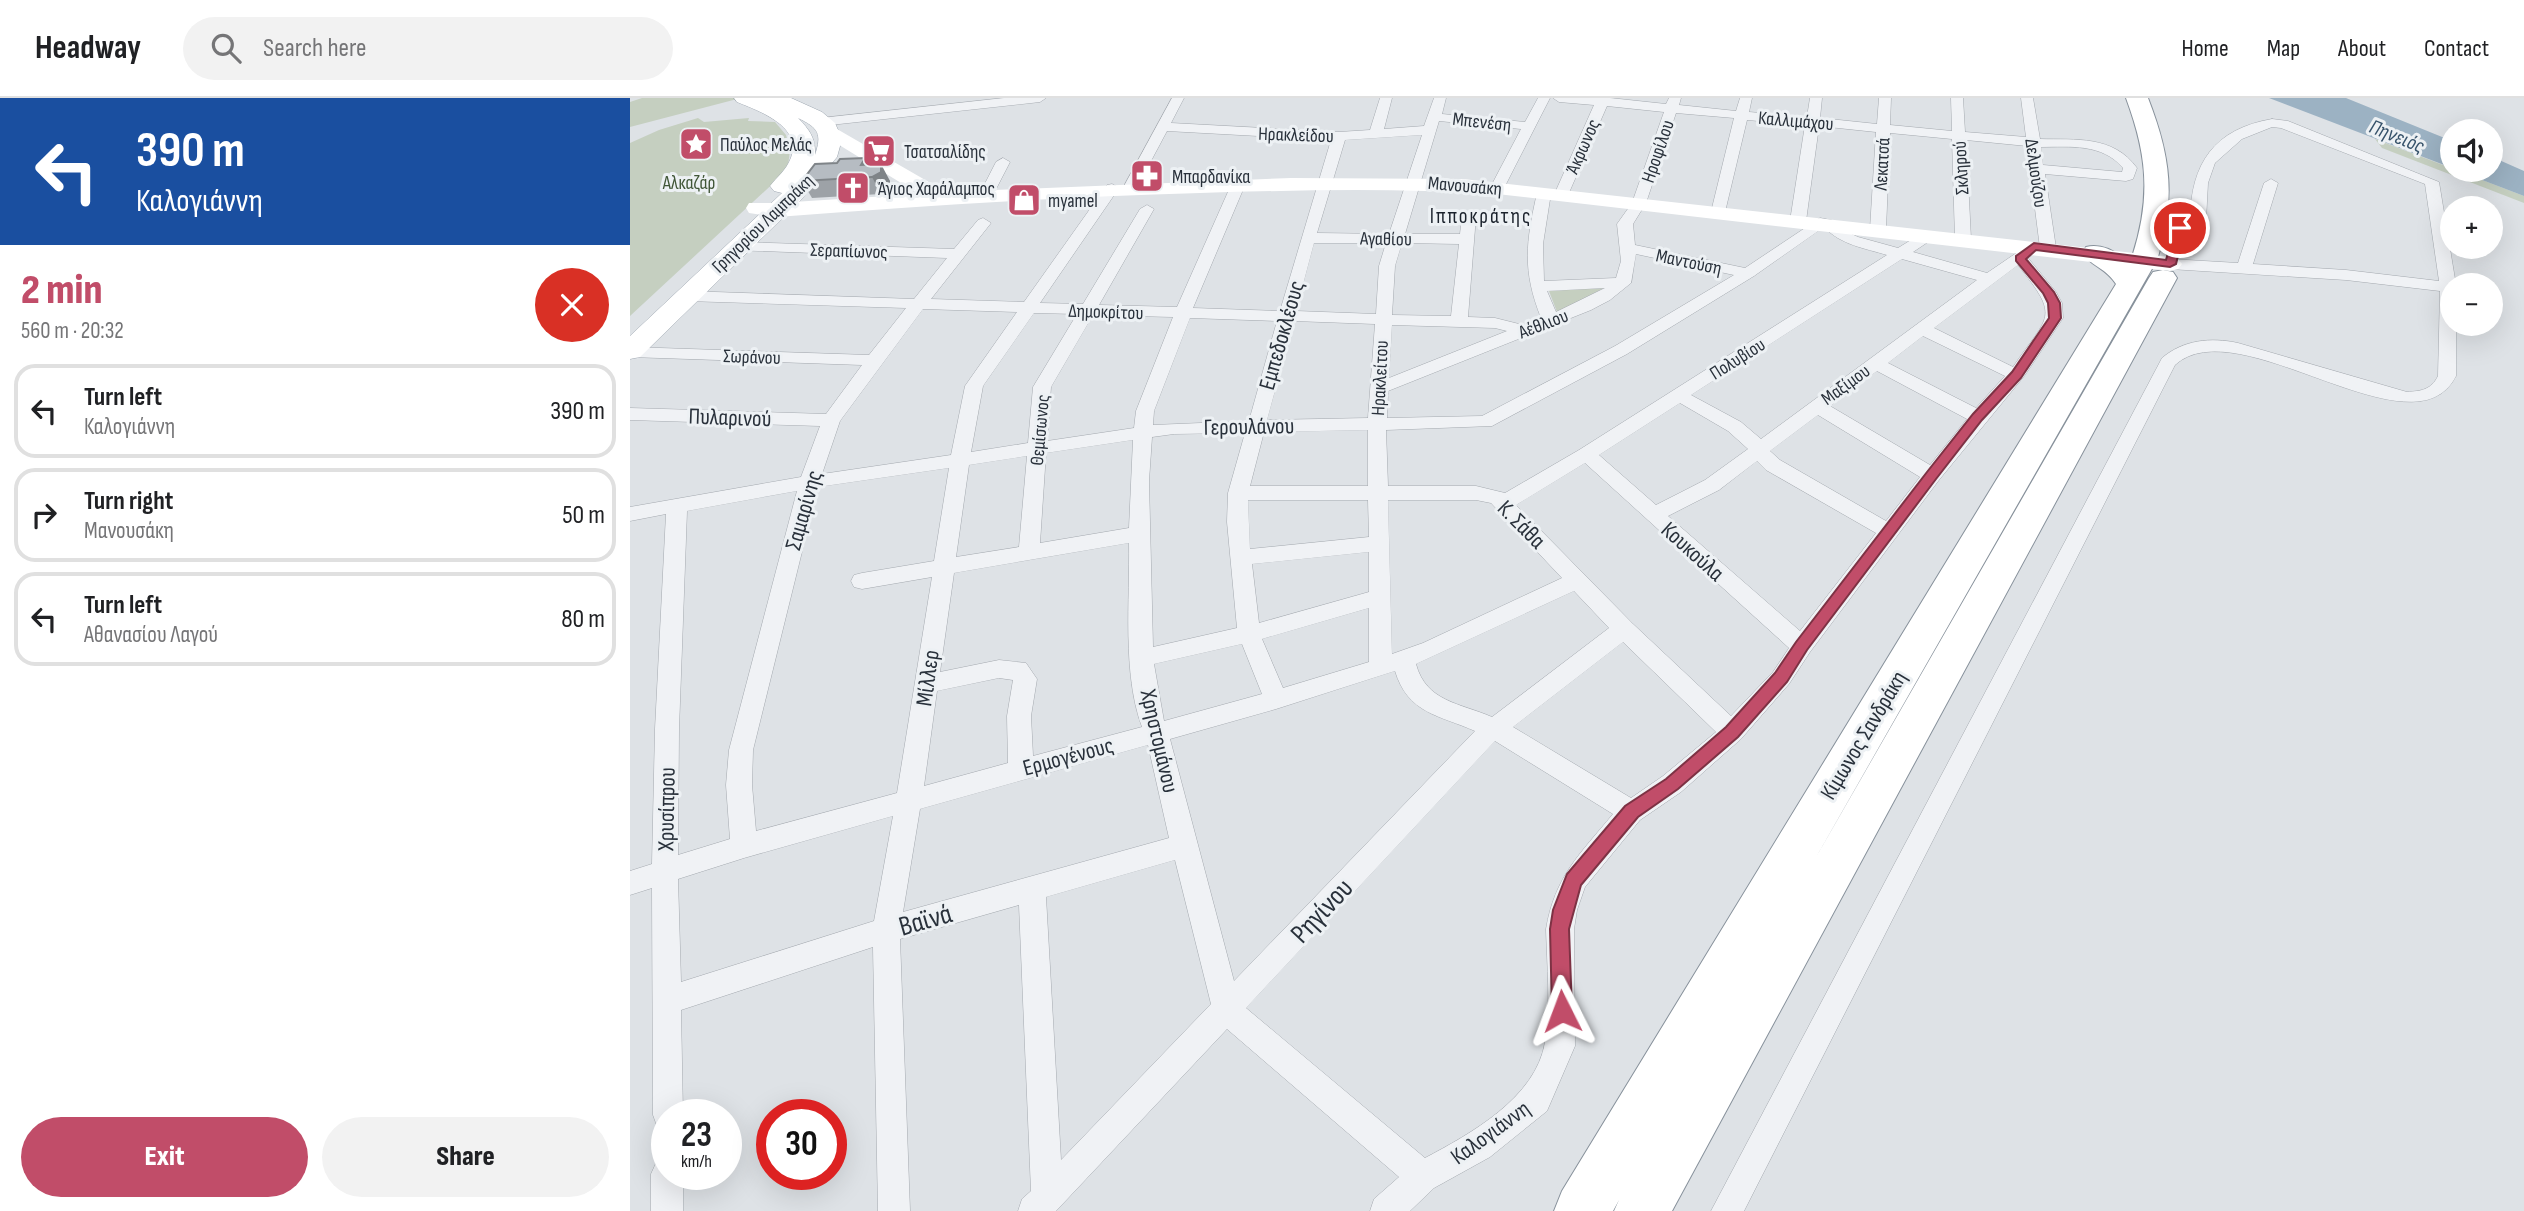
<!DOCTYPE html>
<meta charset="utf-8">
<style>
:root{--surface:#fff;--page:#f2f2f2;--text:#202124;--muted:#757577;--line:#e0e0e0;--accent:#c14d69}
body{margin:0;font-family:"Sofia Sans Condensed",sans-serif;background:var(--page);color:var(--text);height:100vh;display:flex;flex-direction:column;font-size:26px;white-space:nowrap}
*{box-sizing:border-box;margin:0}
p{font-size:23px;color:var(--muted)}
.icon{flex:none;width:38px;height:38px;fill:none;stroke:currentColor;stroke-width:2;stroke-linecap:round;stroke-linejoin:round}
.map{position:relative;flex:1;overflow:hidden}
.drawer{display:flex;flex-direction:column;background:var(--surface);width:630px}
.drawer>*{flex:none}
.hud{background:#1a4fa0;color:#fff;overflow:hidden}
.tools{position:absolute;left:1810px;top:21px;display:grid;gap:14px}
.tools a{display:grid;place-items:center;width:63px;height:63px;border-radius:50%;background:var(--surface);box-shadow:0 7px 28px #0002;font-size:35px}
.speed{position:absolute;left:21px;top:1001px;display:flex;gap:14px;font-size:35px;font-weight:700;text-align:center}
.speed>*{display:grid;place-content:center;width:91px;height:91px;border-radius:50%;background:var(--surface);box-shadow:0 7px 28px #0002;line-height:1}
.speed small{font-size:18px;font-weight:400}
.speed .limit{border:10px solid #d22;background:#fff;color:#111}
.pin{position:absolute;display:grid;place-items:center;width:60px;height:60px;color:#fff;margin:-30px;border:4px solid #fff;border-radius:50%;box-shadow:0 2px 7px #0007}
.me{position:absolute;width:77px;margin:-38px;rotate:357deg;stroke-linejoin:round;filter:drop-shadow(0 0 5px #0008)}
.turn{display:flex;align-items:center;gap:24px;height:147px;padding:0 21px;font-size:32px}
.turn .icon{width:91px;height:91px;stroke-width:2.5}
.turn b{display:block;font-size:49px;line-height:60px}
.round{display:grid;place-items:center;flex:none;width:74px;height:74px;border-radius:37px;background:var(--page)}
.overview{display:flex;align-items:center;justify-content:space-between;height:119px;padding:0 21px}
h1{font-size:42px;font-weight:800;line-height:52px;color:var(--accent)}
.button{display:flex;gap:14px;margin-top:auto;padding:14px 21px}
.button a{flex:1;height:80px;border-radius:42px;background:var(--accent);color:#fff;font-size:28px;font-weight:800;line-height:80px;text-align:center}
.button a+a{background:var(--page);color:var(--text)}
ul{padding:0;list-style:none}
li{display:flex;align-items:center;gap:21px;height:94px;margin:0 14px 10px;padding:0 7px;border:4px solid var(--line);border-radius:21px}
li div{flex:1}
li b{display:block;font-size:26px}
li em{font-style:normal}
header{display:flex;align-items:center;gap:42px;box-sizing:border-box;height:98px;padding:0 35px;background:var(--surface);border-bottom:2px solid var(--line)}
header strong{font-size:33px}
nav{display:flex;gap:38px;margin-inline-start:auto;font-size:24px}
.search{width:490px;height:63px;background:var(--page);display:flex;align-items:center;gap:18px;box-sizing:border-box;padding:0 24px;border-radius:38px;color:var(--muted);font-size:26px}
main{display:flex;flex:1;min-height:0}
.map>svg:first-child{display:block}
.green{fill:#c5cfc0}
.water{fill:#9cb2c3}
.lines{fill:none;stroke-linecap:round;stroke-linejoin:round}
.street-casing{stroke:#a4a9af;stroke-width:1}
.primary-casing{stroke:#9ea7b1;stroke-width:1}
.highway-casing{stroke:#87919b;stroke-width:2}
.street{fill:#f0f2f5;fill-rule:evenodd}
.secondary{fill:#fff;fill-rule:evenodd}
.primary{fill:#fff;fill-rule:evenodd}
.highway{fill:#fff;fill-rule:evenodd}
.wall{fill:#9da2a7}
.shaded-wall{fill:#7f8488}
.building{fill:#b6bcc2;stroke:#7f8488;stroke-width:2}
.route{fill:#c14d69;stroke:#7d3244;stroke-width:2}
.labels{text-anchor:middle;stroke-width:6;stroke-linejoin:round;paint-order:stroke}
.far-street-label{font-size:19px;fill:#29313b;stroke:#edf1f4}
.far-poi-label{font-size:19px;fill:#29313b;stroke:#edf1f4;text-anchor:start}
.far-park-label{font-size:19px;fill:#405637;stroke:#edf1f4}
.far-water-label{font-size:21px;font-style:italic;fill:#37536b;stroke:#edf1f4}
.far-neighbourhood-label{font-size:21px;letter-spacing:2px;fill:#1b222c;stroke:#edf1f4}
.street-label{font-size:23px;fill:#29313b;stroke:#edf1f4}
.near-street-label{font-size:28px;fill:#29313b;stroke:#edf1f4}
</style>
<header>
<strong>Headway</strong>
<div class="search"><svg class="icon" aria-label="search" viewBox="0 0 24 24"><circle cx="10" cy="10" r="6"/><path d="M15 15l6 6"/></svg>Search here</div>
<nav><a>Home</a><a>Map</a><a>About</a><a>Contact</a></nav>
</header>
<main>
<section class="drawer">
<div class="hud">
<div class="turn"><svg class="icon" aria-label="left" viewBox="0 0 24 24"><path d="M17 20v-9H6M10 6l-5 5 5 5"/></svg><div><b>390 m</b>Καλογιάννη</div></div>
</div>
<div class="overview"><div><h1>2 min</h1><p>560 m · 20:32</p></div><a class="round" style="background:#d93025;color:#fff"><svg class="icon" aria-label="close" viewBox="0 0 24 24"><path d="M6 6l12 12M18 6L6 18"/></svg></a></div>
<ul>
<li><svg class="icon" aria-label="left" viewBox="0 0 24 24"><path d="M17 20v-9H6M10 6l-5 5 5 5"/></svg><div><b>Turn left</b><p>Καλογιάννη</p></div><em>390 m</em></li>
<li><svg class="icon" aria-label="right" viewBox="0 0 24 24"><path d="M7 20v-9h11M14 6l5 5-5 5"/></svg><div><b>Turn right</b><p>Μανουσάκη</p></div><em>50 m</em></li>
<li><svg class="icon" aria-label="left" viewBox="0 0 24 24"><path d="M17 20v-9H6M10 6l-5 5 5 5"/></svg><div><b>Turn left</b><p>Αθανασίου Λαγού</p></div><em>80 m</em></li>
</ul>
<div class="button"><a>Exit</a><a>Share</a></div>
</section>
<div class="map">
<svg width="1894" height="1113" viewBox="0 0 1894 1113">
<rect width="100%" height="100%" fill="#dee2e6"/>
<path class="green" d="M12 0H111L0 29V4Z
M68 20 74 24 119 20 118 23 145 24 156 37 160 52 158 68 150 79 0 218V45L29 32Z
M1745 41 1894 98V105L1752 50Z
M976 189 927 214 919 193Z"/>
<path class="water" d="M1639 0H1716L1822 43V70Z
M1860 58 1894 73V98L1826 72H1860Z"/>
<g class="lines">
<defs>
<path id="street" d="M374 0H416L410 4 191 28 184 24 191 20Z
M542 0H554L541 25 709 34 740 32 750 0H762L754 31 794 28 804 0H816L812 16 895 24 908 0H920L874 90 867 94 860 90 891 31 809 23 775 136H830L832 118 839 114 844 115 846 118 838 219 865 220 893 227 911 220C892 172 896 144 907 95L914 91 921 95 913 146 914 183 986 180 991 163 987 126 1002 105 1034 14 977 8 938 97 931 101 924 97 964 7 929 4 923 0H980L1036 6 1039 0H1051L1049 7 1106 13 1110 0H1122L1119 14 1177 19 1180 0H1192L1190 20 1247 26 1249 0H1261L1260 27 1322 33 1321 0H1333L1335 34 1396 39 1391 0H1403L1410 41C1446 42 1483 37 1507 70L1503 81 1496 83 1415 76 1426 150 1418 155 1410 150 1397 48 1336 42 1341 141 1333 146 1325 141 1322 41 1260 35 1256 131 1248 136 1240 131 1246 34 1189 28 1176 123 1168 128 1160 123 1175 27 1117 22 1095 114 1088 118 1081 114 1104 20 1046 15 1016 105 1003 126 1005 147 1115 170 1190 120 1205 123 1215 133 1228 139 1268 150 1294 134H1304L1307 137 1304 140 1283 154 1357 175 1401 145 1409 150 1398 160 1426 194 1432 205 1433 220 1395 277 1309 382 1180 554 1159 586 1111 641 1051 694 1010 722 955 789 947 812 944 831 945 948 917 1013 860 1059 804 1090 780 1113H740L744 1101 769 1079 597 931 426 1113H388L392 1101 401 1093 389 807 270 841 280 1113H248L243 849 51 912 53 1017H37V1032L27 1028 23 1017 22 790 0 797V773L22 766 25 631 36 416 0 423V409L171 379 190 328 0 322V310L196 316 232 267 0 259V249L239 257 276 210 57 203 49 198 57 193 284 201 317 160 104 152 101 149 104 146 109 144 324 151 348 122 353 120 361 125 301 201 394 204 477 87 482 86 489 90 410 205 453 206 510 111 517 107 524 111 469 207 547 209 601 87 608 83 615 87 563 210 650 213 701 42 537 33 505 93H495L493 90ZM792 37 759 136 687 135 715 42ZM1411 49C1440 49 1472 45 1493 70L1492 74 1413 67ZM1194 129C1211 147 1234 150 1257 157L949 352 875 395 846 388H758L756 332 862 328 997 256 1124 178ZM684 145H756L749 168 746 216 666 213ZM772 145 829 146 821 218 762 217 765 168ZM1006 156 1104 177 985 248 852 318 757 320 758 293 961 212 980 202 1001 185ZM1272 161 1347 182 1131 341 1111 324 1061 297ZM1388 167C1431 221 1419 216 1383 269L1304 230ZM975 190 926 214 917 193ZM293 211 387 214 335 288 321 357 192 376 210 323ZM404 215 447 216 403 289 398 345 341 354 353 288ZM463 217 543 219 506 313 504 330 417 343 421 289ZM560 220 647 223 619 323 523 327 524 313ZM664 223 745 226 738 320 637 322ZM762 227 865 230 877 233 759 280ZM1293 238 1375 278 1346 310 1258 265ZM1247 273 1337 321 1300 367 1200 308ZM1050 305 1098 333 1118 351 1075 382 1026 407 969 357ZM1188 317 1290 379 1256 423 1150 362 1140 353ZM738 332V388H620L634 334ZM615 335 598 395 597 424 607 530 523 549 519 383 522 339 544 336ZM503 342 499 430 410 445 416 355ZM397 358 389 449 326 459 339 367ZM1127 363 1136 372 1246 435 1170 533 1038 418 1089 392ZM955 365 1159 550 1143 574 1101 618 1002 525 886 407ZM319 370 304 463 232 475 224 477 221 483 224 489 232 491 302 479 267 695 126 733 122 687 123 652 188 389ZM167 393 99 652 96 687 100 741 48 757 49 631 57 413ZM618 402H738L739 439 620 451ZM758 402H846L861 405 932 480 793 545 762 556ZM499 445C500 501 492 576 512 629L403 658 401 618 407 581 396 565 369 562 310 574 324 475ZM739 454V494L629 525 622 466ZM944 493 979 530 862 619C830 605 796 604 786 566ZM739 510V564L653 590 632 541ZM993 544 1086 634 1033 678 1001 700 883 629ZM612 546 632 596 534 623 524 566ZM765 573C778 616 809 617 845 633L604 883 540 641 646 611ZM369 580 383 582 377 618 378 665 294 688 307 593ZM865 643 983 716C950 756 925 778 916 831 917 868 921 908 915 944 906 1000 840 1036 795 1060L616 910ZM518 647 539 740 273 814 290 711ZM263 718 244 823 51 884 48 781 114 760ZM545 762 581 906 431 1062 416 799Z
M1642 21 1658 23 1809 84 1826 187H1822V226H1826V278C1784 362 1608 209 1545 267L1114 1113H1081L1532 260C1553 242 1581 239 1608 245L1777 294C1791 293 1801 292 1808 278L1810 193 1716 182 1540 171 1532 166 1540 161 1608 165 1634 85 1641 81 1648 85 1623 166 1716 172 1809 183 1795 86 1651 30 1642 29 1612 41 1585 65 1578 85 1576 122 1573 125H1563L1560 122C1561 65 1584 31 1642 21Z
M373 60 380 64 363 97 361 100H351L349 97 366 64Z
M37 1060V1076H53V1113H21V1076L26 1065Z"/>
<path id="primary" d="M104 0H161L192 14 205 25 212 41 207 59 170 103 10 259 0 261V238L152 95 144 93 140 88C147 79 156 72 160 62 175 29 129 13 107 4ZM168 20C189 30 192 36 185 57V58C186 41 180 32 168 20Z"/>
<path id="highway" d="M1496 0H1518C1541 59 1546 101 1527 162L1185 761 1519 180 1523 174 1533 172 1543 174 1547 180 1042 1113H984L989 1102 983 1113H924L932 1093 1486 186C1476 170 1461 168 1452 155L1456 149C1472 145 1487 154 1499 165L1501 162C1521 102 1518 59 1496 0Z"/>
</defs>
<use href="#street" class="street-casing"/>
<use href="#primary" class="primary-casing"/>
<use href="#highway" class="highway-casing"/>
<use href="#street" class="street"/>
<path class="secondary" d="M200 27 316 94 661 80 833 81 1540 159 1548 161 1552 166 1548 171 1540 173 867 96C768 90 669 92 570 95 429 99 288 108 147 119L119 115 116 110 119 105H147L289 96 193 37 190 33 193 29Z"/>
<use href="#primary" class="primary"/>
<use href="#highway" class="highway"/>
</g>
<path class="wall" d="M239 66 260 83V91L251 96 182 100 172 83Z"/>
<path class="shaded-wall" d="M235 60 244 77 251 66 260 83V91L251 96 242 79 231 67Z"/>
<path class="building" d="M235 60 231 67 251 66V74L242 79 172 83 185 66 207 65 210 61Z"/>
<path class="route" d="M1546 127 1555 130 1546 166 1540 169 1406 152 1396 161 1424 194 1430 205 1431 220 1391 280 1352 322 1306 381 1177 552 1157 584 1108 639 1048 691 1008 719 951 787 939 831 942 913 939 920 932 923 925 920 922 913 920 831 923 812 937 776 995 708 1036 681 1096 629 1145 575 1166 544 1297 374 1343 316 1382 274 1419 220 1418 205 1413 195 1386 163V158L1404 145 1536 162Z"/>
<defs>
<symbol id="sight-square" viewBox="-11 -11 22 22"><rect x="-9" y="-9" width="18" height="18" rx="4" fill="#c14d69" stroke="#edf1f4"/><path d="M0-6L1.8-2.2L6-1.7L2.9 1.2L3.7 5.4L0 3.3L-3.7 5.4L-2.9 1.2L-6-1.7L-1.8-2.2Z" fill="#fff"/></symbol>
<symbol id="supermarket-square" viewBox="-11 -11 22 22"><rect x="-9" y="-9" width="18" height="18" rx="4" fill="#c14d69" stroke="#edf1f4"/><path d="M-6-5.5h2.5l.6 2H6L4.5 2H-2.5L-4.4-4H-6ZM-1.5 3.2a1.3 1.3 0 1 0 .1 0ZM3 3.2a1.3 1.3 0 1 0 .1 0Z" fill="#fff"/></symbol>
<symbol id="pharmacy-square" viewBox="-11 -11 22 22"><rect x="-9" y="-9" width="18" height="18" rx="4" fill="#c14d69" stroke="#edf1f4"/><path d="M-2-6h4v4h4v4h-4v4h-4v-4h-4v-4h4Z" fill="#fff"/></symbol>
<symbol id="church-square" viewBox="-11 -11 22 22"><rect x="-9" y="-9" width="18" height="18" rx="4" fill="#c14d69" stroke="#edf1f4"/><path d="M-1.2-6h2.4v3.5h3.3v2.4h-3.3V6h-2.4V-.1h-3.3v-2.4h3.3Z" fill="#fff"/></symbol>
<symbol id="shop-square" viewBox="-11 -11 22 22"><rect x="-9" y="-9" width="18" height="18" rx="4" fill="#c14d69" stroke="#edf1f4"/><path d="M-5-2.5h2.3a2.7 3.5 0 0 1 5.4 0H5L5.5 6h-11ZM-1.5-2.5h3a1.5 2.3 0 0 0-3 0Z" fill="#fff"/></symbol>
</defs>
<g fill-rule="evenodd">
<use href="#sight-square" x="47" y="27" width="38" height="38"/>
<use href="#supermarket-square" x="230" y="34" width="38" height="38"/>
<use href="#pharmacy-square" x="498" y="59" width="38" height="38"/>
<use href="#church-square" x="204" y="71" width="38" height="38"/>
<use href="#shop-square" x="375" y="83" width="38" height="38"/>
</g>
<g class="labels">
<g class="far-street-label">
<text transform="translate(1166 22) rotate(5)" y="7">Καλλιμάχου</text>
<text transform="translate(852 23) rotate(6)" y="7">Μπενέση</text>
<text transform="translate(666 36) rotate(2)" y="7">Ηρακλείδου</text>
<text transform="translate(952 48) rotate(-66)" y="7">Άκρωνος</text>
<text transform="translate(1027 53) rotate(-71)" y="7">Ηροφίλου</text>
<text transform="translate(1251 66) rotate(-87)" y="7">Λεκατσά</text>
<text transform="translate(1330 70) rotate(-93)" y="7">Σκληρού</text>
<text transform="translate(1407 75) rotate(82)" y="7">Δελμούζου</text>
<text transform="translate(835 87) rotate(5)" y="7">Μανουσάκη</text>
<text transform="translate(132 125) rotate(-44)" y="7">Γρηγορίου Λαμπράκη</text>
<text transform="translate(756 140) rotate(1)" y="7">Αγαθίου</text>
<text transform="translate(219 152) rotate(2)" y="7">Σεραπίωνος</text>
<text transform="translate(1059 163) rotate(12)" y="7">Μαντούση</text>
<text transform="translate(476 213) rotate(2)" y="7">Δημοκρίτου</text>
<text transform="translate(913 225) rotate(-21)" y="7">Αέθλιου</text>
<text transform="translate(122 258) rotate(2)" y="7">Σωράνου</text>
<text transform="translate(1107 260) rotate(-32)" y="7">Πολυβίου</text>
<text transform="translate(749 280) rotate(-87)" y="7">Ηρακλείτου</text>
<text transform="translate(1215 286) rotate(-36)" y="7">Μαξίμου</text>
<text transform="translate(409 332) rotate(-85)" y="7">Θεμίσωνος</text>
</g>
<g class="far-poi-label">
<text x="90" y="53">Παύλος Μελάς</text>
<text x="274" y="60">Τσατσαλίδης</text>
<text x="542" y="85">Μπαρδανίκα</text>
<text x="248" y="97">Άγιος Χαράλαμπος</text>
<text x="418" y="109">myamel</text>
</g>
<g class="far-park-label">
<text x="59" y="91">Αλκαζάρ</text>
</g>
<g class="far-water-label">
<text transform="translate(1767 38) rotate(22)" y="7">Πηνειός</text>
</g>
<g class="far-neighbourhood-label">
<text x="851" y="125">Ιπποκράτης</text>
</g>
<g class="street-label">
<text transform="translate(651 237) rotate(-74)" y="8">Εμπεδοκλέους</text>
<text transform="translate(100 319) rotate(2)" y="8">Πυλαρινού</text>
<text transform="translate(619 328) rotate(-1)" y="8">Γερουλάνου</text>
<text transform="translate(173 412) rotate(-74)" y="8">Σαμαρίνης</text>
<text transform="translate(892 426) rotate(45)" y="8">Κ. Σάθα</text>
<text transform="translate(1063 453) rotate(42)" y="8">Κουκούλα</text>
<text transform="translate(297 580) rotate(-82)" y="8">Μίλλερ</text>
<text transform="translate(1233 637) rotate(-59)" y="8">Κίμωνος Σανδράκη</text>
<text transform="translate(530 643) rotate(77)" y="8">Χρηστομάνου</text>
<text transform="translate(438 658) rotate(-15)" y="8">Ερμογένους</text>
<text transform="translate(36 711) rotate(-89)" y="8">Χρυσίπpου</text>
<text transform="translate(860 1034) rotate(-36)" y="8">Καλογιάννη</text>
</g>
<g class="near-street-label">
<text transform="translate(691 812) rotate(-47)" y="10">Ρηγίνου</text>
<text transform="translate(295 821) rotate(-16)" y="10">Βαϊνά</text>
</g>
</g>
</svg>
<div class="tools">
<a><svg class="icon" aria-label="sound" viewBox="0 0 24 24"><path d="M4 9h4l5-4v14l-5-4H4zM17 9q2 3 0 6"/></svg></a>
<a>+</a>
<a>−</a>
</div>
<div class="speed"><div>23<small>km/h</small></div><div class="limit">30</div></div>
<div class="pin" style="left:1550px;top:130px;background:#d93025"><svg class="icon" aria-label="arrive" viewBox="0 0 24 24"><path d="M6 21V4h12l-3 4 3 4H6"/></svg></div>
<svg class="me" style="left:932px;top:913px" viewBox="-20 -20 40 40"><path d="M0-17L14 15 0 8-14 15z" fill="#c14d69" stroke="#fff" stroke-width="4"/></svg>
</div>
</main>
